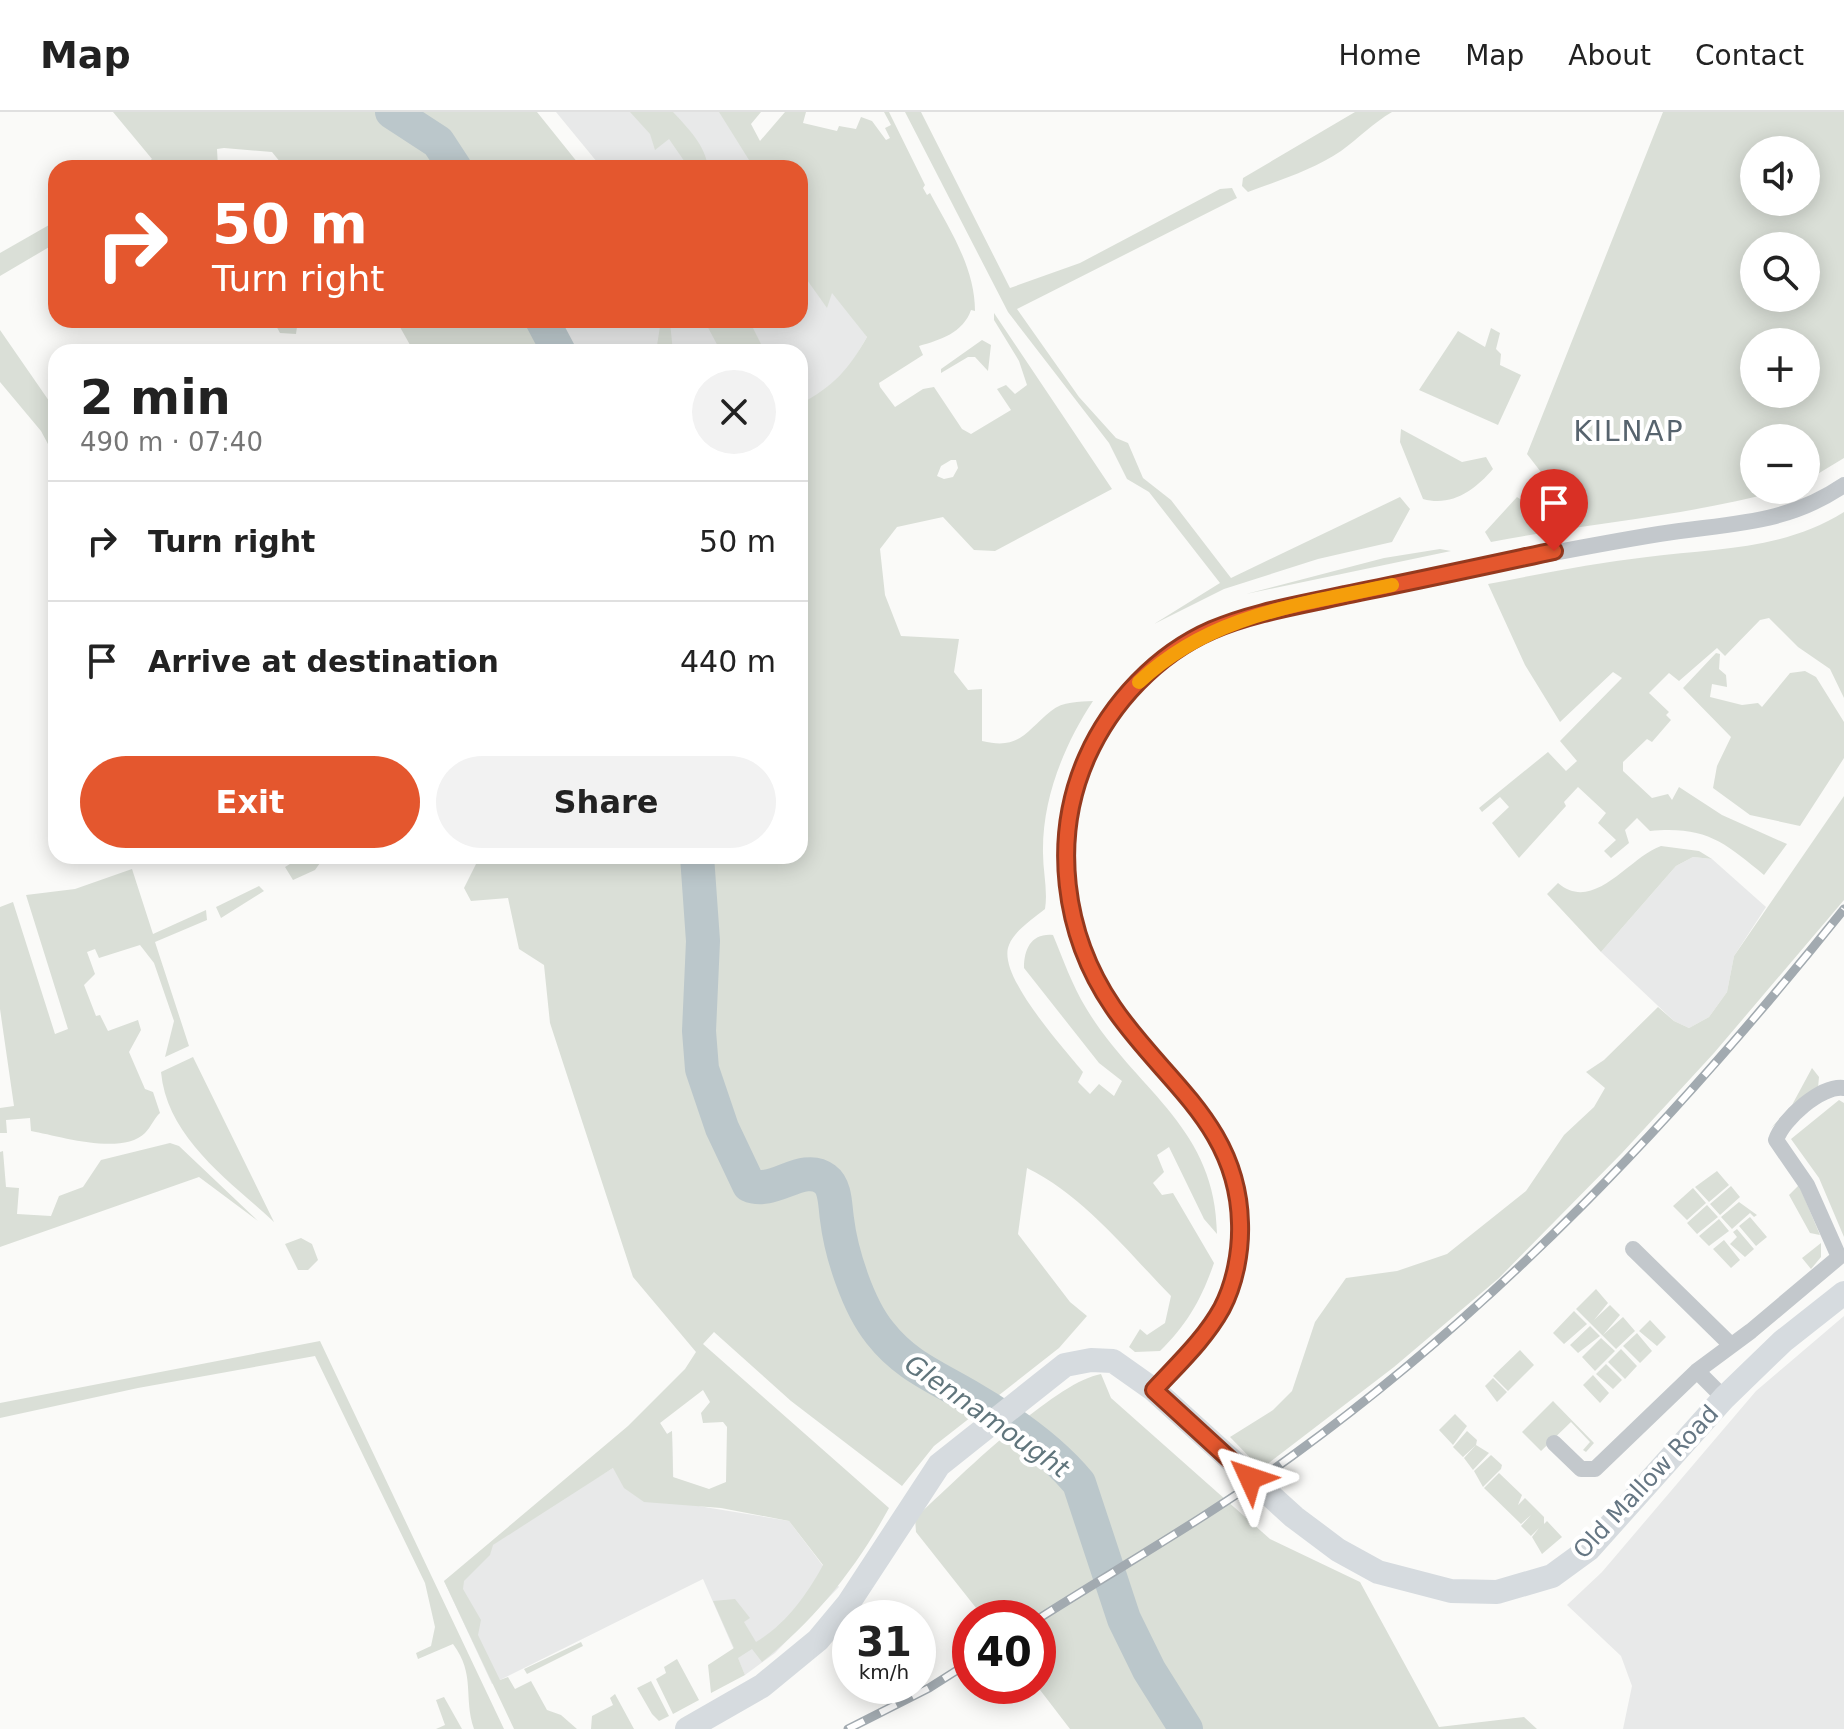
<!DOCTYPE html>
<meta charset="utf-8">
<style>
:root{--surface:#fff;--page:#f2f2f2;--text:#222;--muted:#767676;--line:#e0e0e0;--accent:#e4572e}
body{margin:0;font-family:"DejaVu Sans",sans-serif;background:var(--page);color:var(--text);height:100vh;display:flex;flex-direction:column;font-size:30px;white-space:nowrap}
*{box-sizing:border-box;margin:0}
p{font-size:26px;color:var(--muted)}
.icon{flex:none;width:44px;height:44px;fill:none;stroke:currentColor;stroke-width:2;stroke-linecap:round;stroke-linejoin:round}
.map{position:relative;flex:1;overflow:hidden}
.details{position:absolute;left:48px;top:232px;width:760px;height:520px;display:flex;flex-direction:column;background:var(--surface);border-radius:24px;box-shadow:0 4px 20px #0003}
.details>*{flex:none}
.top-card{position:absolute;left:48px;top:48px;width:760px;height:168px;border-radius:24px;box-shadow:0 4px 20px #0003;background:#e4572e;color:#fff;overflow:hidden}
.fabs{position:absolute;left:1740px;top:24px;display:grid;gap:16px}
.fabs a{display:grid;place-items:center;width:80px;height:80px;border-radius:50%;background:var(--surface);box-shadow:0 4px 20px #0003;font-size:40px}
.speed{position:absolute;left:832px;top:1488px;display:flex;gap:16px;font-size:40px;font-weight:700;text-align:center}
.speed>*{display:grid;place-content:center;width:104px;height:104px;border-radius:50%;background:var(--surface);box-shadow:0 4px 20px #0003;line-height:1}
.speed small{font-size:20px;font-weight:400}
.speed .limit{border:12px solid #d22;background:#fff;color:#111}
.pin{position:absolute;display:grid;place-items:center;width:68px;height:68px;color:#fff;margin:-82px -34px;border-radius:50% 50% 50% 0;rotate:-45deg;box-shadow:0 0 8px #0007}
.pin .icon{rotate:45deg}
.me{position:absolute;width:88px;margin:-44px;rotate:312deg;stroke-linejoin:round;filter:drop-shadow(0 0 6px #0008)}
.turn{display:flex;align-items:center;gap:28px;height:168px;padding:0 32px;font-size:36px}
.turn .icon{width:104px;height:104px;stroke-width:2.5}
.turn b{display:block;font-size:56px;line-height:68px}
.round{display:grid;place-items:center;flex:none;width:84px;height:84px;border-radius:42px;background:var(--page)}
.summary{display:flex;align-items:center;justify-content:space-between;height:136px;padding:0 32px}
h1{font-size:48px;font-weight:600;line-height:60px}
.button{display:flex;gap:16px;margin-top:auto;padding:16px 32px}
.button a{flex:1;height:92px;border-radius:48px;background:var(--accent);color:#fff;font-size:32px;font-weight:600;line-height:92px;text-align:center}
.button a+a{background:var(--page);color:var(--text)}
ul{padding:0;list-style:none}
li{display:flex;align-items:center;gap:24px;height:120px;padding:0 32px;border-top:2px solid var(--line)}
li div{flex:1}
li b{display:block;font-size:30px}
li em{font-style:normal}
header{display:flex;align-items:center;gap:48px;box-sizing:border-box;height:112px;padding:0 40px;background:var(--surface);border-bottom:2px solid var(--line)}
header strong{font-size:38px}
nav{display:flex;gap:44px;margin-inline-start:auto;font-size:28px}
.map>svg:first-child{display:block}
.built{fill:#e8e9e9}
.green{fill:#dadfd7;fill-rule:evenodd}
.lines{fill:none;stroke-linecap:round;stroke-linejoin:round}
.river{stroke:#bbc7cb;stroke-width:34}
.street{stroke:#c3c8cc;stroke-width:16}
.secondary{stroke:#d6dbdf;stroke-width:24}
.rail-casing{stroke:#a2aab0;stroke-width:9}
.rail{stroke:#fff;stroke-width:6;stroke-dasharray:18;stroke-linecap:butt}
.route-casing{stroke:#94391e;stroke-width:20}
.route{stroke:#e4572e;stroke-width:14}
.slow{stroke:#f59e0b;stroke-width:14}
.labels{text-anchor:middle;stroke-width:8;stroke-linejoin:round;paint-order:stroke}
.street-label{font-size:24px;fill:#657683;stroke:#fff}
.water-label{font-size:26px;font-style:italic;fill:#60757c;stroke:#fff}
.quarter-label{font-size:28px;letter-spacing:2px;fill:#57646e;stroke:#fff}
</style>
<header>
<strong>Map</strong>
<nav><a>Home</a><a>Map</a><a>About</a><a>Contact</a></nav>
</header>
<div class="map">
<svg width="1844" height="1617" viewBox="0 0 1844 1617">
<rect width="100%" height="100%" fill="#fafaf8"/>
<path class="built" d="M556 0H744L773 56H602Z
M800 103 867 225 847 259 827 278 800 292V240H566L550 208H800Z
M1693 745 1712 747 1766 795 1734 844 1727 880 1709 905 1689 916 1674 909 1601 840 1676 754Z
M1844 1204V1617H1623L1632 1574 1621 1544 1567 1493 1602 1460 1756 1279Z
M660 1311 667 1322 672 1319 674 1390 789 1409 839 1475 775 1541 745 1563 703 1467 492 1572 444 1469 518 1414 613 1356Z"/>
<path class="green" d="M113 0H537L582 56H285L272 40 224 36 217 37 218 56H140L152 47Z
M630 0H673C688 16 706 34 708 56H689L669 27 655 38 650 22Z
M719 0H761L751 12 760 29 785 0H806L803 11 837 19 839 14 856 17 861 5 872 9 886 28 890 26 885 16 891 13 884 0H889L925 73 923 76 927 83 930 81C950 118 975 156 975 199L971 198C963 221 940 228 919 234L923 243 879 271 880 275 895 295 923 277 934 275 962 317 971 322 1011 298 997 277 1006 273 1015 282 1027 273 1019 249 994 208V201L1112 377 995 439 974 438 943 405 897 415 880 437 885 483 901 524 959 527 954 560 968 578 982 577V629C1020 638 1025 620 1051 599 1063 589 1079 590 1093 589 1064 633 1042 687 1043 741 1043 760 1048 779 1045 797 1033 807 1015 818 1009 833 996 863 1064 936 1083 960L1078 970 1090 982 1099 972 1114 984 1122 969 1099 951 1024 856C1024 836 1032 821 1053 823 1063 847 1072 873 1086 896 1135 978 1216 1014 1217 1122L1204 1107 1169 1035 1157 1043 1164 1060 1153 1071 1162 1083 1173 1081 1214 1151C1202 1186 1187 1213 1160 1239L1135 1240 1129 1235 1140 1217 1147 1223 1165 1211 1171 1184C1127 1139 1084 1084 1027 1056L1018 1122 1070 1190 1087 1204 1059 1236 934 1334 902 1374 791 1289 714 1220 703 1232 889 1396C857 1455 815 1508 762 1550L752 1537 738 1546 745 1563 711 1581 708 1553 734 1536 713 1489 735 1487 750 1506 744 1510 756 1530C785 1513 807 1483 823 1453L789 1409 721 1396 644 1390 624 1376 613 1356 493 1433 490 1443 464 1469 463 1477 481 1508 478 1523 500 1568 508 1565 515 1577 531 1569 547 1598 561 1603 577 1617H514L444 1469 628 1314 685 1257 696 1240 633 1165 550 911 544 853 519 837 508 786 471 789 464 776 480 744H800V511L805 503 800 487V292C833 275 849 257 867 225L832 181 827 196 800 158V56H754ZM951 348H956L958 356 953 365 944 367 937 364 941 354ZM703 1278 710 1290 701 1301 703 1311 723 1310 727 1315 726 1370 709 1377 673 1365 672 1319 667 1322 660 1311Z
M905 0H921L1010 176 1080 151 1220 77 1232 76 1237 86 1017 197 1079 285 1116 326 1128 331 1143 366 1171 388 1231 466 1400 385 1410 397 1392 430 1318 447 1224 477 1154 512 1220 471 1149 380 1127 367 1109 331 1008 200Z
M1355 0H1392C1373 11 1359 26 1341 39 1313 58 1280 68 1248 80L1242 74 1243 66Z
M1663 0H1844V346L1806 369V326H1754V378H1783C1688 404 1588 411 1491 430L1485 420 1517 385 1533 395 1548 390 1554 377 1527 342ZM1754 38H1806V90H1754ZM1754 134H1806V186H1754ZM1754 230H1806V282H1754Z
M56 109V131L0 164V141Z
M273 208H298L296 222 280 221Z
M396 208H550L566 240H414Z
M661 208 670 210 673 240H656Z
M704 208H749L765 240H721Z
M1491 216 1500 221 1496 237 1501 242 1500 253 1521 263 1498 313 1419 278 1458 219 1485 235Z
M0 218 56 299V347L41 319 0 270Z
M982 228 991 233 988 259 975 245H968L941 261V257Z
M1401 317 1462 350 1486 345 1493 357C1475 378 1452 395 1423 387L1400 330Z
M1844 400V586L1830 557 1798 535 1769 506 1760 508 1725 544 1717 536 1679 569 1669 561 1649 581 1669 600 1666 603 1671 608 1652 630 1647 627 1623 650V659L1652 686 1668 682 1672 688 1679 675 1722 703 1787 732 1764 763C1724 730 1706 714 1650 719L1637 706 1625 718 1629 731 1611 746 1604 739 1616 728 1598 711 1606 701 1578 675 1564 690 1566 694 1519 746 1492 711 1509 695 1500 685 1482 700 1479 696 1548 640 1566 659 1577 649 1560 629 1622 566 1613 560 1560 610 1525 553 1488 472C1541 462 1594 451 1647 445 1715 436 1784 438 1844 400Z
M1440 437 1451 439 1246 482 1384 446Z
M1716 541 1720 542 1719 557 1726 563 1727 575 1712 572 1710 585 1742 593 1758 591 1762 595 1790 561 1805 559 1816 565 1844 610V646L1800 714 1750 703 1713 676 1717 654 1731 625 1683 576Z
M1844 684V788L1714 941 1622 1041 1499 1166 1394 1255 1261 1357 1230 1325 1273 1298 1292 1279 1315 1210 1346 1166 1397 1159 1447 1142 1526 1079 1564 1023 1594 995 1605 976 1586 960 1604 948 1658 895 1674 909 1689 916 1709 905 1727 880 1734 844Z
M1661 734 1699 739 1712 747 1693 745 1676 754 1601 840 1547 782 1558 771C1594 802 1629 745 1661 734Z
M303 744H325L315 758 293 768 285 755Z
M132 757 153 822 206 798 207 808 155 830 189 934 165 945 174 909 154 851 140 833 99 846 95 837 87 840 95 862 84 873 96 904 100 903 108 919 138 908 141 918 129 940 145 977 153 980 160 1001C155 1005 151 1015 145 1021 122 1044 59 1024 31 1019L30 1006 6 1008 7 1021H0V996L14 994 0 897V795L13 790 55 922 68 917 26 783 75 777Z
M259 774 264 779 221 806 216 795Z
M193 945 274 1110C229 1068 167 1026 161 960Z
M1812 956 1819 965 1818 976 1771 1016 1792 993Z
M1839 988 1844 991V1125L1819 1066 1791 1027Z
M170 1031 179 1034 258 1109 199 1065 0 1135V1040L3 1039 6 1075 19 1076 17 1102 51 1104 59 1084 83 1075 101 1048Z
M1717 1059 1729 1073 1709 1090 1695 1075Z
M1799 1073 1820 1123 1810 1121 1789 1083Z
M1731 1074 1740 1085 1720 1103 1710 1092Z
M1693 1076 1706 1091 1687 1108 1673 1094Z
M1739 1090 1757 1103 1754 1105 1750 1101 1732 1117 1721 1105Z
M1707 1093 1718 1105 1697 1122 1687 1111Z
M1750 1105 1767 1125 1756 1134 1739 1114Z
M1719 1107 1729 1119 1709 1134 1699 1124Z
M1737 1117 1754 1137 1745 1145 1730 1132 1737 1125 1733 1120Z
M301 1126 312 1132 318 1148 308 1158H298L285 1132Z
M1724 1128 1740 1148 1731 1156 1713 1137Z
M1821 1131V1145L1811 1157 1802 1146Z
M1596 1177 1608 1191 1594 1208 1610 1193 1620 1203 1603 1223 1623 1205 1635 1219 1616 1237 1576 1197Z
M1574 1199 1587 1212 1564 1232 1553 1221Z
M1650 1208 1666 1225 1657 1234 1639 1219Z
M1590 1214 1600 1224 1578 1241 1570 1233Z
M1637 1221 1652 1239 1640 1251 1623 1234Z
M1601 1226 1615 1239 1595 1259 1582 1245Z
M320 1229 504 1617H474C463 1585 476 1563 453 1532L418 1547 416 1541 431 1534 435 1515 425 1471 315 1244 138 1276 0 1306V1291Z
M1621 1237 1637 1254 1625 1267 1608 1250Z
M1520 1238 1534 1253 1508 1279 1493 1264Z
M1606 1252 1622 1268 1613 1277 1596 1262Z
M1101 1262 1111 1286 1270 1427 1360 1470 1439 1615 1524 1605 1537 1617H1070L1037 1574 1038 1506H984L916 1420 915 1406C953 1371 1054 1270 1101 1262Z
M1593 1263 1609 1281 1600 1291 1583 1273Z
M1493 1266 1507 1280 1497 1290 1485 1274Z
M1553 1289 1594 1331 1586 1340 1583 1338 1590 1330 1571 1310 1541 1339 1522 1320Z
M1455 1302 1467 1314 1453 1333 1439 1318Z
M1467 1319 1477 1328 1476 1333 1489 1341 1473 1358 1464 1346 1476 1333 1463 1345 1453 1335Z
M1491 1343 1502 1353 1501 1357 1483 1375 1474 1359Z
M1499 1361 1522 1383 1518 1393 1525 1386 1544 1405V1412L1547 1409 1562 1425 1542 1442 1532 1425 1539 1416 1531 1424 1521 1414 1531 1403 1521 1412 1484 1376Z
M581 1530 583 1534 527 1562 524 1557Z
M677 1547 699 1588 673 1602 656 1567 666 1561 664 1555Z
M651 1569 669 1604 659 1609 652 1602 637 1576Z
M615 1582 634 1617H591L592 1604 613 1593 610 1586Z
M444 1585 462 1617H436L445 1613 436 1588Z"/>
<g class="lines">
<path class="river" d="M392 0 438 30 455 56
M542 208 559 240
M697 744 703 829 699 919 702 957 722 1016 749 1073C773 1084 803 1050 825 1067 836 1075 835 1095 837 1107 841 1141 858 1194 880 1221 905 1253 934 1264 968 1284 1006 1306 1051 1337 1079 1371L1124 1507 1149 1558 1186 1617"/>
<path class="street" d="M1633 1137 1731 1233
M1154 1278C1179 1252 1207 1226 1223 1194 1235 1169 1241 1138 1240 1111 1238 1012 1163 969 1113 896 1059 817 1052 715 1094 630 1118 582 1163 541 1210 519 1259 496 1316 489 1368 478 1465 458 1561 438 1659 422 1726 411 1784 414 1844 373
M1724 1286 1697 1259 1751 1219 1839 1145 1807 1073 1776 1028C1783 1007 1821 973 1844 976
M1554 1331 1581 1357H1595L1697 1259"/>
<path class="secondary" d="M687 1617 762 1574 818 1528 848 1492 939 1353 1065 1253 1091 1248 1113 1249 1154 1278 1294 1405 1338 1438 1378 1460 1451 1479 1497 1480 1552 1464 1589 1437 1724 1286 1783 1229 1844 1181"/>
<defs>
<path id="rail" d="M1038 1507C1123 1453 1211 1403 1292 1344 1503 1191 1682 1000 1844 797
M848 1617 929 1576 970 1550"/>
</defs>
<use href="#rail" class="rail-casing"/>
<use href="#rail" class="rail"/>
</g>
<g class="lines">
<defs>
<path id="route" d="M1250 1366 1154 1278C1178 1252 1205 1227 1222 1196 1235 1171 1241 1139 1240 1111 1238 1012 1163 969 1113 895 1063 822 1051 726 1087 645 1111 591 1157 542 1212 518 1254 500 1301 493 1345 483 1415 469 1484 454 1554 439"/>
</defs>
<use href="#route" class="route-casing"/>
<use href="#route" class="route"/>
<path class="slow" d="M1139 570C1211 502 1299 493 1392 473"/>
</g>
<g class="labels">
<g class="street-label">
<text transform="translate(1646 1370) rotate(-47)" y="8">Old Mallow Road</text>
</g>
<g class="water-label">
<text transform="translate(987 1304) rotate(35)" y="9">Glennamought</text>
</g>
<g class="quarter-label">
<text x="1629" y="329">KILNAP</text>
</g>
</g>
</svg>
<div class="fabs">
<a><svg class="icon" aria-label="sound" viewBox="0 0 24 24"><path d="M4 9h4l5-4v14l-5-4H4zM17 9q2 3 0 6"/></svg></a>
<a><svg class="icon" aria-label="search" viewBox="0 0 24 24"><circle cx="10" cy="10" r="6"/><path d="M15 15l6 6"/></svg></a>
<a>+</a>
<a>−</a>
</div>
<div class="speed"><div>31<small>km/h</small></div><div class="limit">40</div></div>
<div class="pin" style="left:1554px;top:439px;background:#d93025"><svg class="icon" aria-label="arrive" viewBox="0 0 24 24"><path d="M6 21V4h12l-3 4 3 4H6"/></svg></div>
<svg class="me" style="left:1250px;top:1366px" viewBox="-20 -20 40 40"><path d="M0-17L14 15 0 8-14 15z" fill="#e4572e" stroke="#fff" stroke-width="4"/></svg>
<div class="top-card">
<div class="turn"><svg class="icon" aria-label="right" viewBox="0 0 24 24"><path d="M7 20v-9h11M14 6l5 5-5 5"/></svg><div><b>50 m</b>Turn right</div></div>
</div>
<section class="details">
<div class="summary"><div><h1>2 min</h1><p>490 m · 07:40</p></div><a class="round"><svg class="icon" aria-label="close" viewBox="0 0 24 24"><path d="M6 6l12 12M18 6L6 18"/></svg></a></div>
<ul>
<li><svg class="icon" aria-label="right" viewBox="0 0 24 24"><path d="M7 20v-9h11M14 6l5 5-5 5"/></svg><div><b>Turn right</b></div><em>50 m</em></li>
<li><svg class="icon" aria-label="arrive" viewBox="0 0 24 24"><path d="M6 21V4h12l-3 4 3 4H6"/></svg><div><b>Arrive at destination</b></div><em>440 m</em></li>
</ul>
<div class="button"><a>Exit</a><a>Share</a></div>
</section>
</div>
